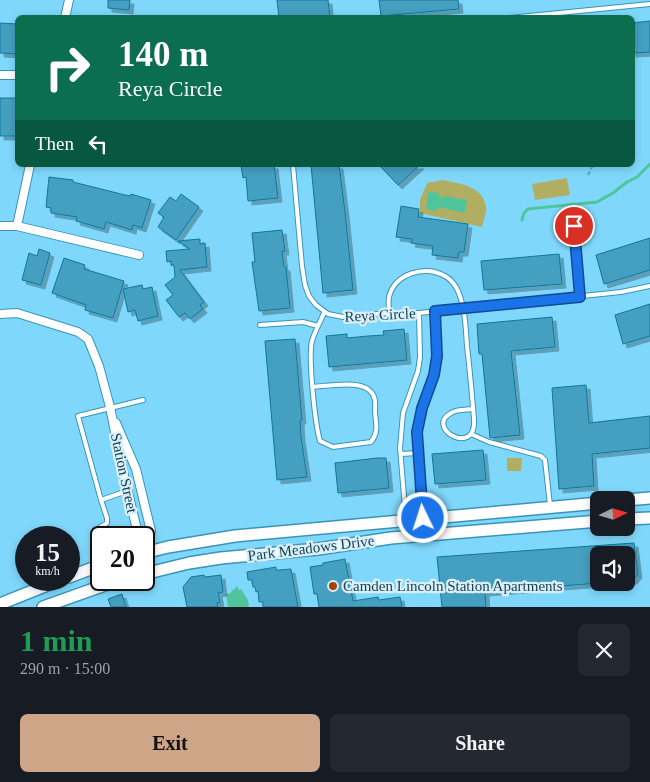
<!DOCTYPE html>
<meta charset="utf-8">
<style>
:root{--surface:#171b24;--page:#242831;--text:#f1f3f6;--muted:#9ea1a6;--accent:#cfa588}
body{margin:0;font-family:Georgia,serif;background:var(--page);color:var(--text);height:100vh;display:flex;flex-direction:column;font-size:19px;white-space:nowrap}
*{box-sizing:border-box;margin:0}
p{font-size:16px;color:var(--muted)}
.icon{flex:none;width:28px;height:28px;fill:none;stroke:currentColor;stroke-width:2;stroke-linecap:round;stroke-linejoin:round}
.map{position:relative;height:607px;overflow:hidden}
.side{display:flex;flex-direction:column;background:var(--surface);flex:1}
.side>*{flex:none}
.hud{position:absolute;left:15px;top:15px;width:620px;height:152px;border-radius:8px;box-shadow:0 2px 8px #0003;background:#0b6e4f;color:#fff;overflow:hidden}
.needle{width:32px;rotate:85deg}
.controls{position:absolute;left:590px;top:491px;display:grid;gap:10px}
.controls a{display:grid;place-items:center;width:45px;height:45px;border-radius:8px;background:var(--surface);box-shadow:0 2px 8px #0003;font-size:25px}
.speed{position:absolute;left:15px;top:526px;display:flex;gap:10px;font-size:25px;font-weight:700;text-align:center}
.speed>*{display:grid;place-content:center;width:65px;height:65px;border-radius:50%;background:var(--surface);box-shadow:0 2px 8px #0003;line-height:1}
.speed small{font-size:12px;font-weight:400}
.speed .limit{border:2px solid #111;border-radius:8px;background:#fff;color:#111}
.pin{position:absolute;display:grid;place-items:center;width:42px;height:42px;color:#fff;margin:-21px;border:2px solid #fff;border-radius:50%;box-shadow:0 1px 5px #0007}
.me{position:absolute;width:55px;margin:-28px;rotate:356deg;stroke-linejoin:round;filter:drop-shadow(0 0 4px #0008)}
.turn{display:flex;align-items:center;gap:18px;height:105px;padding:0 20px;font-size:22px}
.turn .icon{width:65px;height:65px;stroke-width:2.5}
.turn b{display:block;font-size:35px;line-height:42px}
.then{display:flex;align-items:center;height:48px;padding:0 20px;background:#0003;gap:10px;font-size:19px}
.round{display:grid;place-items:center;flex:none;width:52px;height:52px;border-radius:8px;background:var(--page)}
.summary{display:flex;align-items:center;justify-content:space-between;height:85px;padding:0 20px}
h1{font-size:30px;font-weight:600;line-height:38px;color:#1e9e55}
.primary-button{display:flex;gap:10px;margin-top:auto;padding:10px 20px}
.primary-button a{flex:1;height:58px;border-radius:8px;background:var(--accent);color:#111;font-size:20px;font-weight:600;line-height:58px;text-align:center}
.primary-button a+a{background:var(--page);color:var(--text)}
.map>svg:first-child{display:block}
.green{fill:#b2ae61}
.water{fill:#50c59b}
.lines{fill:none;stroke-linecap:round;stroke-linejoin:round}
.stream{stroke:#50c59b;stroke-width:3}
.building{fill:#449fc1;stroke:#0e7899;filter:url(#shadow)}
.lane-casing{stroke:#3995b7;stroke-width:6}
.street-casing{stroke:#3995b7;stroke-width:10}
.secondary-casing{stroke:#3995b7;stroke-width:14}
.path{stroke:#5ca3c0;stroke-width:2;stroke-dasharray:4 2.5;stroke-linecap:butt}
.lane{stroke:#fff;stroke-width:4}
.street{stroke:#fff;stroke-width:8}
.secondary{stroke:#fff;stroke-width:11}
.route-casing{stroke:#114b97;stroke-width:12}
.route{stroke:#1a73e8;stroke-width:9}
.poi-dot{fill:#a64501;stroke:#d7f0fb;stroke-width:2}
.labels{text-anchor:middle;stroke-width:4.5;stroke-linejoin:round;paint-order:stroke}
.street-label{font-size:15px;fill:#183e4d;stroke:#d7f0fb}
.poi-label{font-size:15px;fill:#183e4d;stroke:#d7f0fb;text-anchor:start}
</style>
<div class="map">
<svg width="650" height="607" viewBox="0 0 650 607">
<defs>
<filter id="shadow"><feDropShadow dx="4" dy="4" stdDeviation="0" flood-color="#0004"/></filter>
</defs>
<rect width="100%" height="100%" fill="#7fd8fc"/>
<path class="green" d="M567 178 570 195 535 200 532 184Z
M443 180C461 184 483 186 486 207 487 213 483 221 482 227L420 213V200L427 183Z
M507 458H522L521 471H507Z"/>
<path class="water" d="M428 192 439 193V197L443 198 444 196 467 200 465 213 438 207 437 211 426 209Z
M237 586 239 590 241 589 248 600 249 607H228L226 594 230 593Z"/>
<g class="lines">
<path class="stream" d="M522 220 524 213 528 209 597 202 613 193 627 182 637 177 650 164"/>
</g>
<path class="building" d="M108 0H130L129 10 108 8Z
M277 0H328L330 18H279Z
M379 0H458L459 9 381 16Z
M650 21V52L632 53V23Z
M0 23 18 24V54L0 53Z
M0 98H18V136H0Z
M241 165H274L278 198 248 201 246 177 243 178Z
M311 165H339L345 212 353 290 323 293Z
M379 165H420L398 185Z
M49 177 73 180V182L125 195 131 196V194L151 200 142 228 133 225 132 230 106 222 104 229 76 221 77 217 51 213V208L46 207Z
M181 194 199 207 176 240 158 227 164 217 158 213 170 197 176 201Z
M401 206 419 209 418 217 468 224 464 252H459L458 258 432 255 433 246 411 243 412 239 396 237Z
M282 230 285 251H282L284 267H286L290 308 259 311 252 262H255L252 233Z
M650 238V270L604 284 596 255Z
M200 239V244L205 243 207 267 180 270 204 302 200 305 203 309 190 319 185 313 179 317 166 300 173 295 165 285 175 277 174 265H171V261L167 262 166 251 190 249 178 241Z
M39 249 50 253 41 285 22 280 29 253 37 256Z
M559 254 562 284 484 290 481 261Z
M64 258 85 265 84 269 124 281 113 318 85 310 86 305 52 293Z
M142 285 143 289 152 287 158 316 138 321 135 310 128 312 123 289Z
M650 304V336L623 344 615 315Z
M552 317 555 347 511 351 520 435 490 438 482 354H479L477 324Z
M404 329 407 360 329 367 326 336 347 334V338L368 336 384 335 383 331Z
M295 339 302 420H300L301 437 307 477 277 480 265 341Z
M586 385 589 423 650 416V448L592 454 594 486 559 489 552 388Z
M483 450 486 480 435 484 432 454Z
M377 458H386L389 488 338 493 335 463Z
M634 543 638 574 633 580 626 581V555H599V583L485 592 486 607H442L437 557Z
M345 559 353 601 378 597 379 600 400 597 402 607H319L317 594H314L310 567 323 565V563Z
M276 567V570H279L291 569 298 607H263V602H259L258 591 256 592 255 587H253L252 580H248L247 572Z
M204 575 205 577 221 575 223 592 218 593 220 602 217 603 218 607H187L183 587 191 577Z
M122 594 126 607H111L108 599Z"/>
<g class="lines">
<defs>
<path id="lane" d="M509 18 650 4
M293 165 302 266 305 285 309 296 316 305 328 314 343 317 389 313H419L621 292 650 286
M573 226 580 297
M389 313C389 308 388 302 389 297 395 273 425 265 445 276 456 282 461 297 463 308 466 321 466 334 467 346 470 371 472 395 474 419 477 458 424 428 451 413 457 409 467 410 473 409
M419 313 420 357 418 371 403 413 400 448 406 520 417 536 423 518 417 432 421 408 434 375 437 356 435 311
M260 325 303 322 318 326
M313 387C329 386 368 378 374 397 376 401 375 408 375 412 376 424 379 432 371 442L333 447 320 441C315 423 308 358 312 341 315 331 320 322 324 313
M471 434 489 442 541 456 545 460 550 505
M401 454 418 453
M101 500 78 416 143 400
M99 528 107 523V518L101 500 127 491"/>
<path id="street" d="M65 18 69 0
M0 75H18
M0 226H17L139 255
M17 226 30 165
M0 314 17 313 78 332 88 339 99 366 110 407 123 472 139 538
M116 423 136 469 151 531 145 553
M144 550 150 572"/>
<path id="secondary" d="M626 500 650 498
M626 519 650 518
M144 553 168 547 235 536 599 503
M144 574 189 563 221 558 318 549 391 538 599 521
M69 577 101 565
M0 604 60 580
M43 607 119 580"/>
</defs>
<use href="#lane" class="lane-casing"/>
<use href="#street" class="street-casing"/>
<use href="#secondary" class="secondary-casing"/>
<path class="path" d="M588 175 593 165"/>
<use href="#lane" class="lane"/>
<use href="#street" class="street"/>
<use href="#secondary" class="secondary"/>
</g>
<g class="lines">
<defs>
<path id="route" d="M423 518 417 432 422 408 434 375 437 356 435 311 580 297 574 226"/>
</defs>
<use href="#route" class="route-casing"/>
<use href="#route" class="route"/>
</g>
<circle class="poi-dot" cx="333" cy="586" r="5"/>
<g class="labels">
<g class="street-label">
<text transform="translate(380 315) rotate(-3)" y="5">Reya Circle</text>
<text transform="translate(124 473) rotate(78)" y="5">Station Street</text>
<text transform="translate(311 548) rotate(-7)" y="5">Park Meadows Drive</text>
</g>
<g class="poi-label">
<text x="343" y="591">Camden Lincoln Station Apartments</text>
</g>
</g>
</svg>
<div class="controls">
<a><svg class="needle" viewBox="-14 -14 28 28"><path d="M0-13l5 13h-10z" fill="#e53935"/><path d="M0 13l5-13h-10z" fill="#9ea1a6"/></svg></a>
<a><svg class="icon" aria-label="sound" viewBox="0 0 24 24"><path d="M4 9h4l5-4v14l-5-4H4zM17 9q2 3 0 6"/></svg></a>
</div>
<div class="speed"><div>15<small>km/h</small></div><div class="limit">20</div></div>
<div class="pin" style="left:574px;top:226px;background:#d93025"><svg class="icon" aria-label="arrive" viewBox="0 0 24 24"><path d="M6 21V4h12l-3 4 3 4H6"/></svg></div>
<svg class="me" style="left:423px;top:518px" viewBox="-20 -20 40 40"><circle r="17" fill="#1a73e8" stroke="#fff" stroke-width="3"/><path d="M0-11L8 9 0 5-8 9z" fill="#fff"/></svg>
<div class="hud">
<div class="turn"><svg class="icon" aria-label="right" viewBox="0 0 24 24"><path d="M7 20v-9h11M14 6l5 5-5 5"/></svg><div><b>140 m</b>Reya Circle</div></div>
<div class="then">Then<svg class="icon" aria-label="left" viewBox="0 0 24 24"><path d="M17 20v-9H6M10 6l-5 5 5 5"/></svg></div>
</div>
</div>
<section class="side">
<div class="summary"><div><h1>1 min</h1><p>290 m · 15:00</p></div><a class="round"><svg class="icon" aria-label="close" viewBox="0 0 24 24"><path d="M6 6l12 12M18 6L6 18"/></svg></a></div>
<div class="primary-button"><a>Exit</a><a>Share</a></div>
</section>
